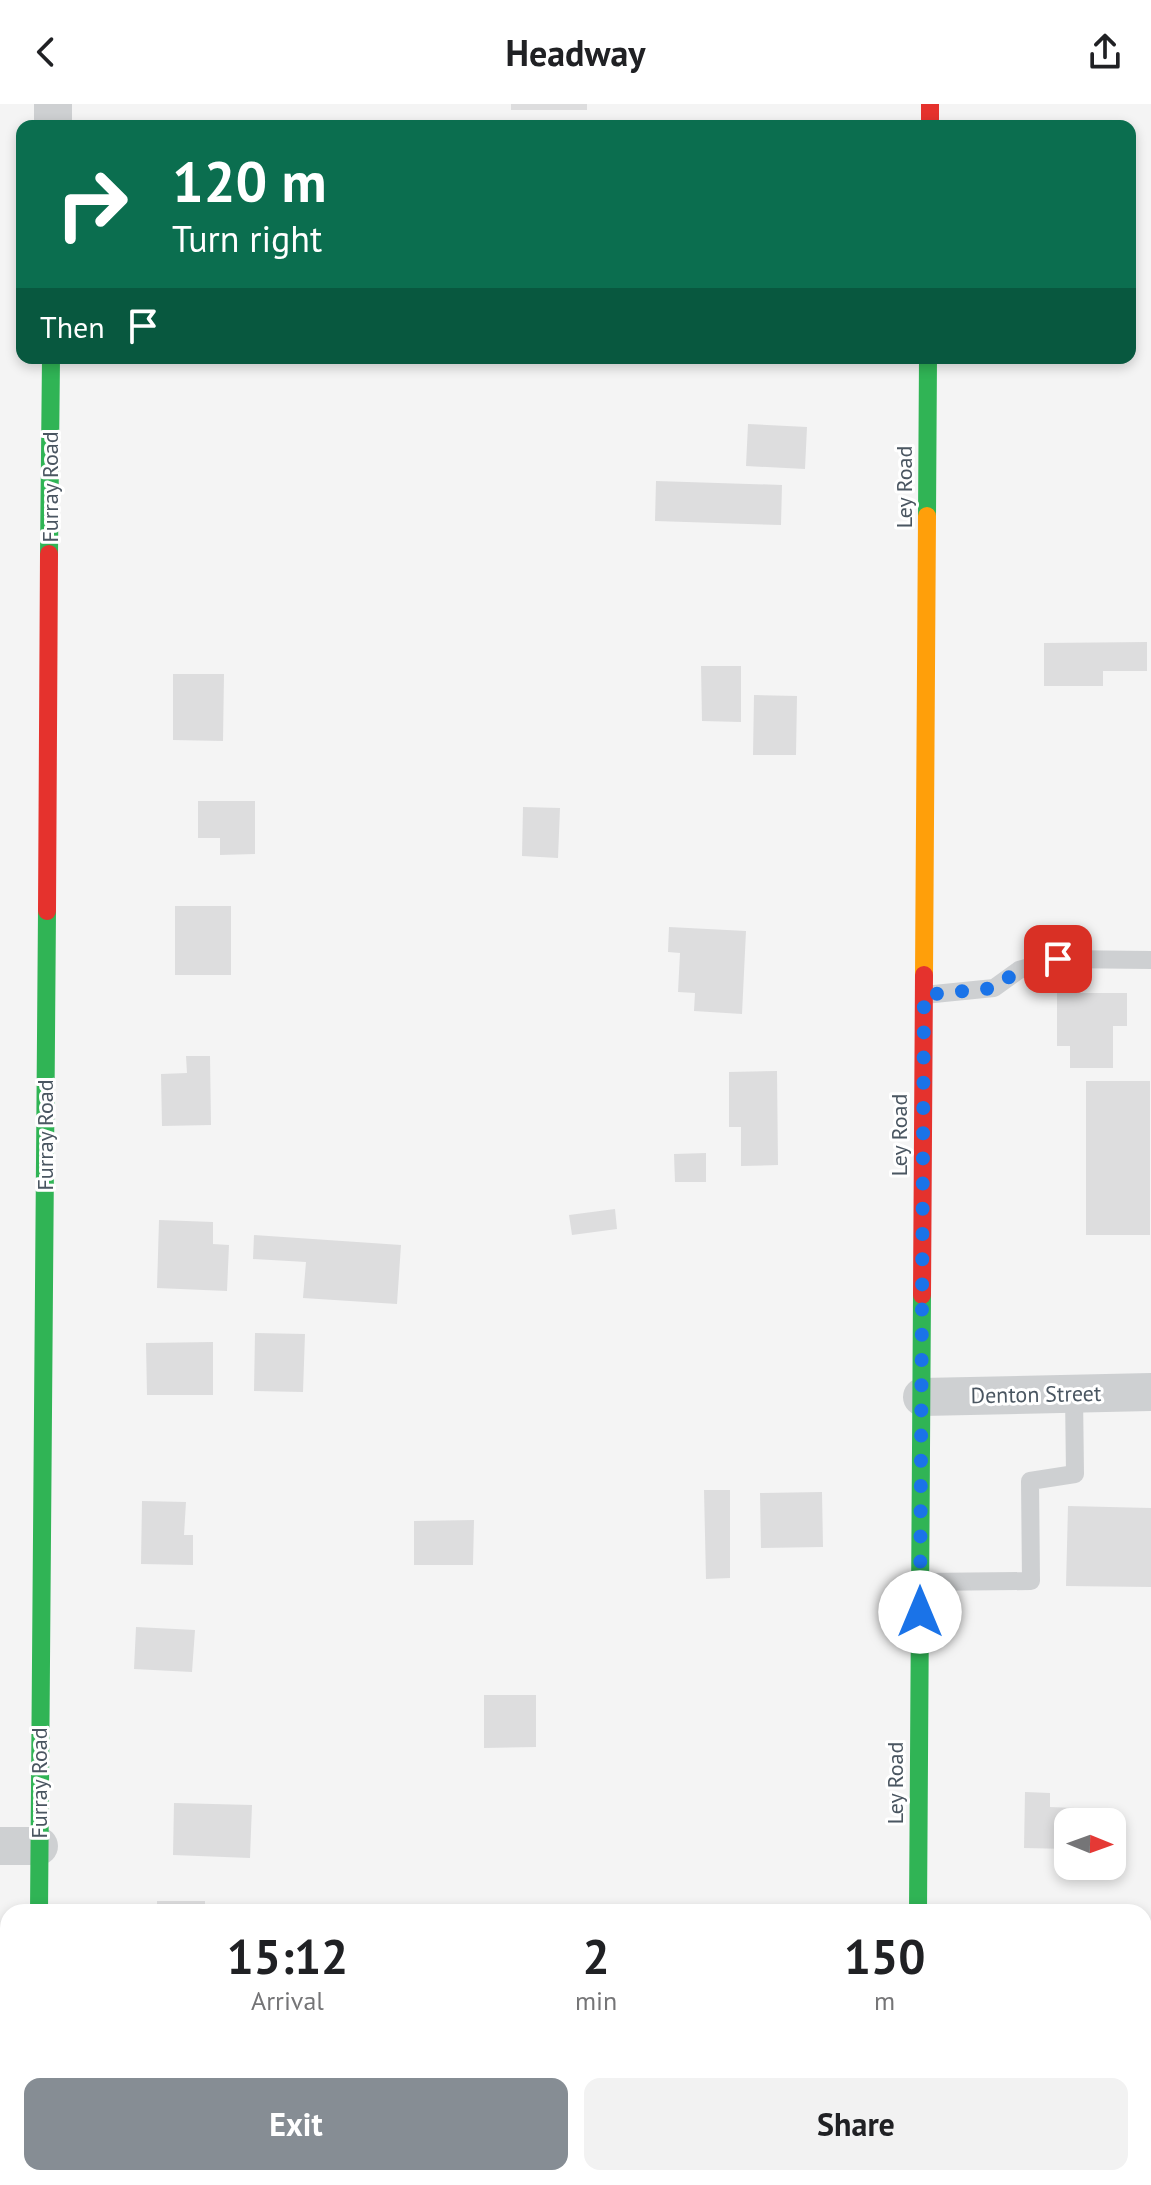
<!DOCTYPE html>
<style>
:root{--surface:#fff;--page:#f2f2f2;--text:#202124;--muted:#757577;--accent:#868d94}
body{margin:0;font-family:"PT Sans",sans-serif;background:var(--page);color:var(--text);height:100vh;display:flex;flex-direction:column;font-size:30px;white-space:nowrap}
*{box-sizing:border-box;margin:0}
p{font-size:26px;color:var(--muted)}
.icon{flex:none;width:44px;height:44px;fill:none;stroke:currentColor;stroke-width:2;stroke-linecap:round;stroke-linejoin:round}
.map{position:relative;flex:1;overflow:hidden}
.sheet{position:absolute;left:0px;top:1800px;width:1152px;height:282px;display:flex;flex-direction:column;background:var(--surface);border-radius:24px 24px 0 0;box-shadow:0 4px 12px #0003}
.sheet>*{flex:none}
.banner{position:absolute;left:16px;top:16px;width:1120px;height:244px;border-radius:16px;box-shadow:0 4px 12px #0003;background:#0b6e4f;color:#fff;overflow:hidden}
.needle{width:52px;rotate:91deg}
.buttons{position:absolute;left:1054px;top:1704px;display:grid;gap:16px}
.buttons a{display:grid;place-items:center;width:72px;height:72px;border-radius:16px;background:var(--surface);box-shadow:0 4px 12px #0003;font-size:40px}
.pin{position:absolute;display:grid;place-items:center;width:68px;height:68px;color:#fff;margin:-34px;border-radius:16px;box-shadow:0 4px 12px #0006}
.me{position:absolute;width:88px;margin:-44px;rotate:0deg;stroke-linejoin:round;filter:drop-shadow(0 0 6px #0008)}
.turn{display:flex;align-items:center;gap:28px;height:168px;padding:0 24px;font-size:36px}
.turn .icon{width:104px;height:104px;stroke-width:2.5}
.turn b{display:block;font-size:56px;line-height:68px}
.then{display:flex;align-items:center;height:76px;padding:0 24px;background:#0003;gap:16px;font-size:30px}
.eta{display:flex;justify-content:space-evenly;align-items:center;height:136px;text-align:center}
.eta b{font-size:48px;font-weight:600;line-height:56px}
.primary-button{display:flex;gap:16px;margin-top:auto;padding:16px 24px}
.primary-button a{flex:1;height:92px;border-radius:16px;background:var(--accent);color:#fff;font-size:32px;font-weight:600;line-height:92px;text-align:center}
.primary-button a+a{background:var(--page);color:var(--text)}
header{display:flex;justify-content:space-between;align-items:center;height:104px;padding:0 24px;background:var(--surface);font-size:36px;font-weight:600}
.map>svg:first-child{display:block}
.building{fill:#ddddde}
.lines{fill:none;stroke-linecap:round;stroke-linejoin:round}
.lane{stroke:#ced0d2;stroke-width:18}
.street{stroke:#ced0d2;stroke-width:38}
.fast{stroke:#30b455;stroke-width:18}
.slow{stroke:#ff9f0a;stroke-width:18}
.jam{stroke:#e5322d;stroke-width:18}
.route{stroke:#1a73e8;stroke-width:14;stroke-dasharray:0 25.2}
.labels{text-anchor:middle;stroke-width:6;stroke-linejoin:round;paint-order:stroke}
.street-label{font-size:22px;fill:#4a5661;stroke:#fff}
</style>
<header><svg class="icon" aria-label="back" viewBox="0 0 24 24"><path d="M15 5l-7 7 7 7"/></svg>Headway<svg class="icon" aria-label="share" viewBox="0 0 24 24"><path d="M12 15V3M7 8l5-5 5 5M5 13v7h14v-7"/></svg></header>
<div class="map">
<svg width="1151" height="2081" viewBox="0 0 1151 2081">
<rect width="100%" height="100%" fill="#f4f4f4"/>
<path class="building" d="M511 0H587V6H511Z
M189 254H259V257H189Z
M748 320 807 323 805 365 746 362Z
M656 377 782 381 781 421 655 417Z
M1147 538V567H1103V582H1044V539Z
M701 562H741V618L702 617Z
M173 570H224L223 637 173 636Z
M754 591 797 592 796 651H753Z
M198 697H255V750L220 751V734H198Z
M523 703 560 704 558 754 522 752Z
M175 802H231V871H175Z
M669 823 746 827 742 910 694 907 695 889 678 888 680 849 668 848Z
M1057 889H1127V922H1113V964H1070V942H1057Z
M186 952H210L211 1021 162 1022 161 970 187 969Z
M777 967 778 1061 741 1062V1023H729V968Z
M1086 977H1150V1131H1086Z
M706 1049V1078H675L674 1050Z
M615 1105 617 1125 572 1131 569 1111Z
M159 1116 213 1118V1140L229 1141 227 1187 157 1184Z
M254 1131 401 1141 397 1200 303 1194 306 1158 253 1155Z
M255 1229 305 1230 303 1288 254 1287Z
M213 1238V1291H147L146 1239Z
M704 1386H730V1474L706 1475Z
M822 1388 823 1443 761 1444 760 1389Z
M142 1397 186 1398 184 1431H193V1461L141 1460Z
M1068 1402 1151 1404V1483L1066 1482Z
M474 1416 473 1461H414V1417Z
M136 1523 195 1526 192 1568 134 1565Z
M484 1591H536V1643L484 1644Z
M1025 1688 1050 1689V1703L1075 1704V1718H1068V1745L1024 1744Z
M174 1699 252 1701 250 1754 173 1751Z
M157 1797H205V1808H157Z
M217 2074H275V2081H217Z"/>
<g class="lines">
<path class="lane" d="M924 891 994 884 1019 866 1058 855 1151 856
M920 1478 1031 1477 1030 1377 1075 1370 1074 1290"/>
<path class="street" d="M53 22V0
M922 1293 1151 1288
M0 1742H39
M36 2081V2074"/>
<path class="fast" d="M927 412 928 254
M49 450 51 254
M39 1808 47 807
M918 1808 922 1191
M915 2081 916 2074"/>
<path class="slow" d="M924 871 927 412"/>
<path class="jam" d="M930 0V22
M47 807 49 450
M922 1191 924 871"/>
</g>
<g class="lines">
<path class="route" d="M920 1508 924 891 994 884 1019 866 1058 855"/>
</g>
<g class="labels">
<g class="street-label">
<text transform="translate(50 383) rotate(-90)" y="8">Furray Road</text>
<text transform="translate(904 383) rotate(-90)" y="8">Ley Road</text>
<text transform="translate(45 1031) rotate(-90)" y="8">Furray Road</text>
<text transform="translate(899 1031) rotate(-90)" y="8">Ley Road</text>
<text transform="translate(1036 1290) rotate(-1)" y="8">Denton Street</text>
<text transform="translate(39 1679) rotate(-90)" y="8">Furray Road</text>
<text transform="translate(895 1679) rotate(-90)" y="8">Ley Road</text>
</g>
</g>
</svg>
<div class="buttons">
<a><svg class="needle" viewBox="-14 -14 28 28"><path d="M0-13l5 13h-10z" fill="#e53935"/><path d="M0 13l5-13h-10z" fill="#757577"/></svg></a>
</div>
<div class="pin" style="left:1058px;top:855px;background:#d93025"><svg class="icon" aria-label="arrive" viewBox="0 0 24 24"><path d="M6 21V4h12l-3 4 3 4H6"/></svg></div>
<svg class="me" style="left:920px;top:1508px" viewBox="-20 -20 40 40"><circle r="19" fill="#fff"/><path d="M0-13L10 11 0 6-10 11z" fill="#1a73e8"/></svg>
<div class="banner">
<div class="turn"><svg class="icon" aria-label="right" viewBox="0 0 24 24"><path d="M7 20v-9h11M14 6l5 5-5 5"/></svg><div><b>120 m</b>Turn right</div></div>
<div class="then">Then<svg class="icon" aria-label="arrive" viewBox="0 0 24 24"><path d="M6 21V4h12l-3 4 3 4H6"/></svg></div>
</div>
<section class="sheet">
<div class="eta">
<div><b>15:12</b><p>Arrival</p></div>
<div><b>2</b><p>min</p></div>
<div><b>150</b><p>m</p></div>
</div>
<div class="primary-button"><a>Exit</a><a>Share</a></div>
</section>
</div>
